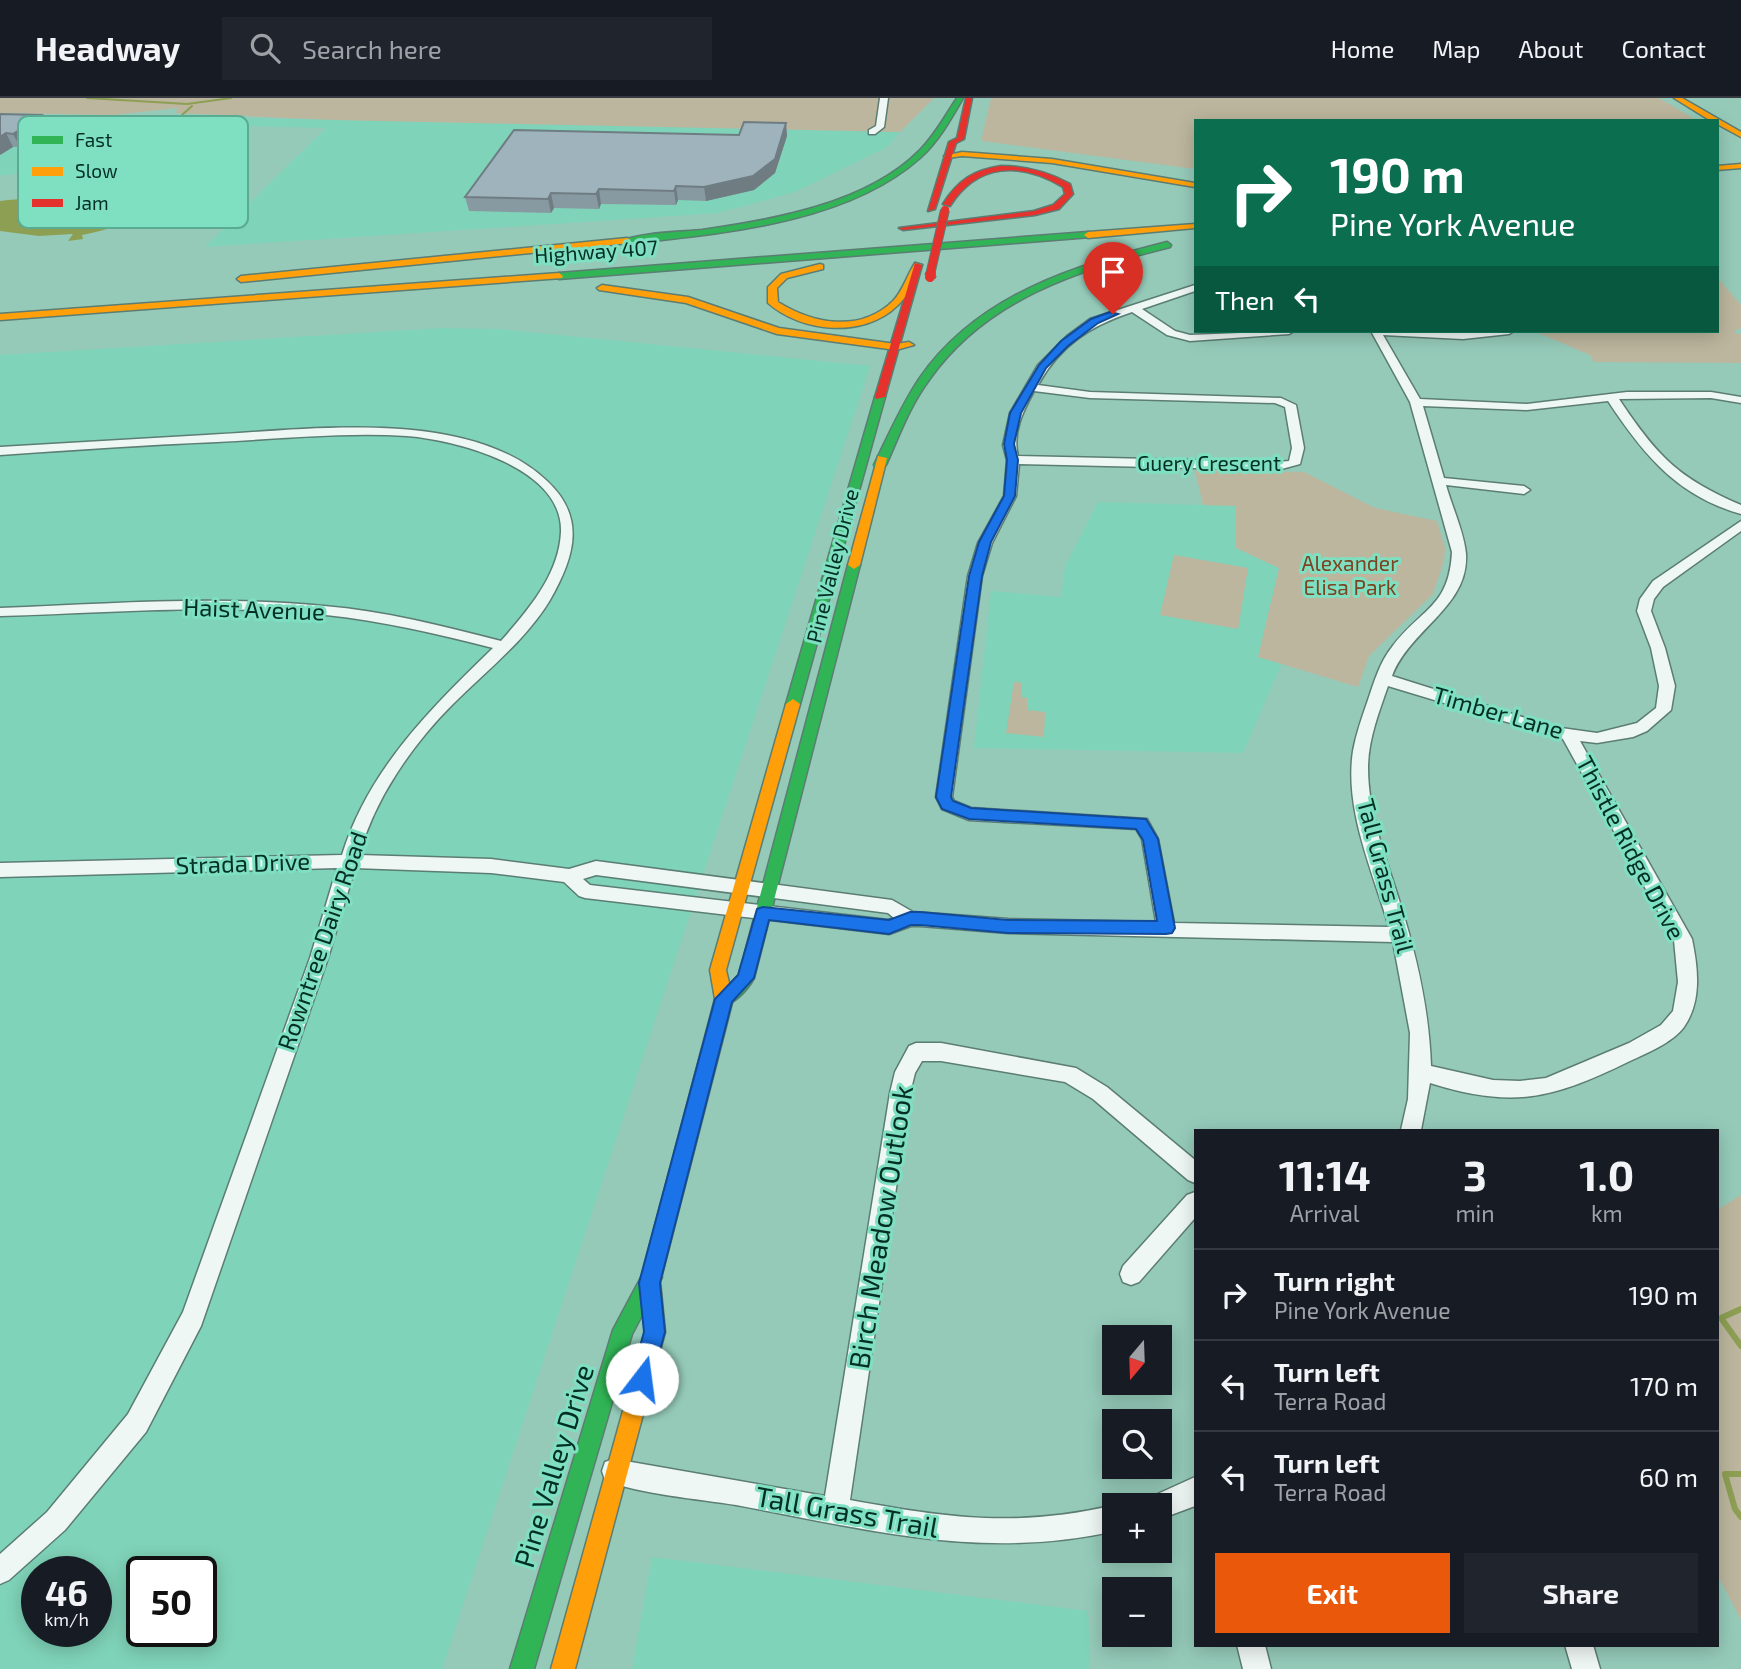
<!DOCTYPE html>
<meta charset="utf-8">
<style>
:root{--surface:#171b24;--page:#20242c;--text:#f1f3f6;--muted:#9ea1a6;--line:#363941;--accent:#ea580c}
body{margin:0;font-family:"Exo 2",sans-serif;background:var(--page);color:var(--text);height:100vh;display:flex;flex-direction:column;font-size:26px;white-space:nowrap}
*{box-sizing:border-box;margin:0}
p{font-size:23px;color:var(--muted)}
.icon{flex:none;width:38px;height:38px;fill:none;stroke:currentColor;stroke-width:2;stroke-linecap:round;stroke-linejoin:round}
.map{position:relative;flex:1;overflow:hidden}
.panel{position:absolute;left:1194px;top:1031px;width:525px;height:518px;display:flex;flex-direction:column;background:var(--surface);border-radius:0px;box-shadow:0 4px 18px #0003}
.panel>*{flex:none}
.guide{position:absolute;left:1194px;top:21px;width:525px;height:214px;border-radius:0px;box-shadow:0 4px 18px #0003;background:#0b6e4f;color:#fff;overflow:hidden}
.needle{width:46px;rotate:199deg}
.buttons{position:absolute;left:1102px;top:1227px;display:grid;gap:14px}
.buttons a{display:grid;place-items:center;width:70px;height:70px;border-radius:0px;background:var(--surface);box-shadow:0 4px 18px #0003;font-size:35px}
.speed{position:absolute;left:21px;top:1458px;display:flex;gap:14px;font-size:35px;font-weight:700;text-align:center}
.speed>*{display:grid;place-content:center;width:91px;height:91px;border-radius:50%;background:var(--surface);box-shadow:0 4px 18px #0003;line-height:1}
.speed small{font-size:18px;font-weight:400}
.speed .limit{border:4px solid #111;border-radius:10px;background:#fff;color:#111}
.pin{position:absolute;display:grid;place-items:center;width:60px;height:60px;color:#fff;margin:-72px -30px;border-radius:50% 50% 50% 0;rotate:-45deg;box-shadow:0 0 7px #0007}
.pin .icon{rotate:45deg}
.me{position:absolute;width:77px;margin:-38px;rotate:15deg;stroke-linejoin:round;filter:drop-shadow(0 0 5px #0008)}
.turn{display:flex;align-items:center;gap:24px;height:147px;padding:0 21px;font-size:32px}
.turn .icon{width:91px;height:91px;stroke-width:2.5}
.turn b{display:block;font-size:49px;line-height:60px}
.then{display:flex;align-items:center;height:66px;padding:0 21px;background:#0003;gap:14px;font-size:26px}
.eta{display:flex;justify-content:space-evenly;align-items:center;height:119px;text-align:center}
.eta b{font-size:42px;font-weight:700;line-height:49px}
.button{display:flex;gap:14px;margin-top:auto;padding:14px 21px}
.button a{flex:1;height:80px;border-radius:0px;background:var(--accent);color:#fff;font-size:28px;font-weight:700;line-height:80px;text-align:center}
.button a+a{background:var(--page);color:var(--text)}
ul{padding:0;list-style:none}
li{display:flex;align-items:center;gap:21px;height:91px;padding:0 21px;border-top:2px solid var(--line)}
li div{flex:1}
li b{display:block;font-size:26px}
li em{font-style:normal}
header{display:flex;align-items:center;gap:42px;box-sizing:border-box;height:98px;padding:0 35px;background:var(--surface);border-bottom:2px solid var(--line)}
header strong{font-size:33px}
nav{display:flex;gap:38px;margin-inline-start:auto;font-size:24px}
.search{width:490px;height:63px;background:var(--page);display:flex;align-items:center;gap:18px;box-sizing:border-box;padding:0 24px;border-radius:0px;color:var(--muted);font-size:26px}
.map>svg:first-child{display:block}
.built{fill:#7fd3b8;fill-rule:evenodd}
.green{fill:#bcb69e}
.water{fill:#8d9f53}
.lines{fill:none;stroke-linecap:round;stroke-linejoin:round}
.stream-far1{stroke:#8d9f53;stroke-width:2}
.stream{stroke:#8d9f53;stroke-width:6}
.street-casing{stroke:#5b7d73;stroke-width:3}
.fast-casing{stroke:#5b7d73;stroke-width:3}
.slow-casing{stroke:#5b7d73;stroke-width:3}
.jam-casing{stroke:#5b7d73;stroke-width:3}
.street{fill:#eff7f4;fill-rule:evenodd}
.fast{fill:#30b455;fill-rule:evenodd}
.slow{fill:#ff9f0a;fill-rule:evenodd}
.jam{fill:#e5322d;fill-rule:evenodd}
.jam-bridge-far1-casing{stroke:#5b7d73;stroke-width:10;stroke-linecap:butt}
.jam-bridge-casing{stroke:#5b7d73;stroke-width:12;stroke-linecap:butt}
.jam-bridge-far1{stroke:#e5322d;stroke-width:8}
.jam-bridge{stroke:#e5322d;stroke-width:10}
.wall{fill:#889aa1}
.shaded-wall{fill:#6f7d83}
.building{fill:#9eb3bb;stroke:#6f7d83;stroke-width:2}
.route{fill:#1a73e8;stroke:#114b97;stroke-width:2}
.labels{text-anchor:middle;stroke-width:6;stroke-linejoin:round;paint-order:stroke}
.far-street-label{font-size:21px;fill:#022e23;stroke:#7fe0c1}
.far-park-label{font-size:21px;fill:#7c4421;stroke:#7fe0c1}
.street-label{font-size:24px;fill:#022e23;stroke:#7fe0c1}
.near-street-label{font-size:28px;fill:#022e23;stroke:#7fe0c1}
.key{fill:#7fe0c1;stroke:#5aab92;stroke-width:2}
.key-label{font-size:19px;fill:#022e23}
</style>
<header>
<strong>Headway</strong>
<div class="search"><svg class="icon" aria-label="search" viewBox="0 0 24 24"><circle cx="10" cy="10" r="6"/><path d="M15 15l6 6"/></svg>Search here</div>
<nav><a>Home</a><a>Map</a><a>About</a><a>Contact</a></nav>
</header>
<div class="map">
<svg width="1741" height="1571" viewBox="0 0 1741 1571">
<rect width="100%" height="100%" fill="#95cab9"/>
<path class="built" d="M0 18 103 23 190 19 900 34 887 49 795 94 718 115 205 149 326 30 204 27 99 31 90 32 12 77H0Z
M443 230 499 231 870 268 442 1571H0V257ZM37 1474H96V1533H37ZM142 1474H201V1533H142Z
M1098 404 1236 408V450L1279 470 1258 559 1282 565 1243 655 974 650 991 493 1061 499 1065 468Z
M652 1459 1088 1513 1090 1571H632Z"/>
<path class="green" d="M0 0H934L900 34 335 22 175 15 178 10 113 17 0 15Z
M991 0H1659L1698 23H1195V71L981 43Z
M1717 179 1741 207V230L1733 234 1741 236V265L1594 264 1590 257 1534 233H1717Z
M1195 372 1304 374 1375 410 1437 423 1445 450 1444 463 1433 496 1369 558 1358 589 1258 559 1279 470 1236 450V408L1203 407Z
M1174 457 1248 470 1238 531 1160 517Z
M1014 584 1022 585 1021 599 1027 600V612L1045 614 1044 639 1006 635Z
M1741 1097V1522L1717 1476V1112Z"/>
<path class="water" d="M135 59 178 62 188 70 189 75C168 111 121 130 82 137L83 141 68 143 73 136 39 138 0 133V103C31 98 71 106 91 76L89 74 106 64Z"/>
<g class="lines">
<path class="stream-far1" d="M87 0 187 6 231 0
M182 17 192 8
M137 64 169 30"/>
<path class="stream" d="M1741 1211 1721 1220 1741 1248
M1741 1376H1725L1735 1411 1741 1419"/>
<defs>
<path id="street" d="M880 0H888L884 29 875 36H869V32L876 28Z
M1195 187V193L1142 211 1175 233 1190 237 1294 233 1289 236 1190 243 1167 237 1132 214C1090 228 1060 247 1038 287L1090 294 1281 300 1296 307 1304 350 1300 366 1278 372 1019 366 1016 398 992 445 982 478 952 699 954 703 971 710 1147 721 1158 741 1174 825 1389 829C1373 774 1344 712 1353 653 1356 636 1362 619 1368 602 1374 584 1380 564 1392 549 1421 510 1449 510 1452 454L1410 304 1371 233H1514L1509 236 1463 241 1383 237 1420 301 1527 306 1627 294H1711L1741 299V305L1711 300 1619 301C1657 358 1678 380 1741 407V416C1677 398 1643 356 1608 303L1527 312 1423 308 1444 380 1524 388 1530 392 1524 396 1446 387C1452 409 1464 434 1466 456 1469 509 1410 531 1392 578L1554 629 1597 635 1637 625 1656 610 1659 588 1651 550 1637 513 1640 501 1653 483 1741 423V433L1663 489 1654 501 1651 513 1665 550 1675 588 1671 612 1647 633 1633 639 1597 645 1580 643 1692 841C1698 870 1702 903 1684 929 1672 945 1647 955 1630 963 1552 1001 1514 1011 1430 985L1421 1032H1401L1408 1001 1410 935 1393 844 1008 835 920 828H911L889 836 585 800 579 798 564 784 491 775 355 770 328 860 201 1228 146 1334 65 1432 9 1482 0 1486V1456L47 1414 128 1316 183 1214 310 860 337 770 0 779V765L342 757C368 672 431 610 493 550 438 536 383 523 326 517 218 505 108 515 0 518V510C107 506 217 497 324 508 384 513 443 528 501 543 528 512 559 477 561 434 563 369 456 342 407 338 344 334 279 341 217 344 144 347 72 352 0 357V349C69 345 137 341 206 337 306 332 468 308 547 383 587 420 574 460 550 502 526 542 486 573 453 606 412 647 375 700 359 757L491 761 569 771 596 763 892 802 913 814 1008 821 1156 824 1142 741 1136 731 969 722 942 711 936 699 968 478 978 445 1004 398 1007 362 1003 347 1010 315 1038 267 1067 238 1090 221ZM1034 293 1090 300 1275 305 1285 309 1292 350 1289 363 1278 364 1018 358C1012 335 1023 313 1034 293ZM1388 588 1563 641 1674 842 1678 884 1673 913 1661 927 1629 945 1546 980 1520 983 1493 982 1431 968C1429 911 1417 859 1400 805 1387 762 1368 717 1368 670 1368 642 1379 614 1388 588ZM596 777 888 815 894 820 888 822 590 787 583 781Z
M916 945H941L1076 970 1107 989 1195 1062V1085L1188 1082 1093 1001 1065 984 941 963H922L915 975 910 995 850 1402C947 1420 1016 1430 1115 1407V1433C982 1463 866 1431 736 1407 699 1401 638 1396 605 1382L602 1373 605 1364 614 1361 825 1398 890 995 895 974 909 948Z
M1195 1094V1120L1139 1184 1131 1187 1123 1184 1120 1176 1123 1168 1187 1097Z
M1195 1379V1408L1160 1421V1407H1148L1151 1399Z
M1237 1547H1265L1271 1571H1243Z
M1565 1547H1593L1600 1571H1572Z"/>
<path id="fast" d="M957 0H963C951 21 938 44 920 60 846 126 721 135 627 146L623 143C636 135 683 134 702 132 772 122 867 106 920 52 935 37 945 18 957 0Z
M1088 134 1091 135V139L559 181 555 178 559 175Z
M1167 144 1171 147 1170 149C1078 172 986 201 929 282 910 307 899 338 886 367L876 369 874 367C888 338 901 308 919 281 977 197 1073 168 1167 144Z
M880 296 885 299 800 606 798 609H788L786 606 875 299Z
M854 463 860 467 754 880C748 891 731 911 718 906L715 901 739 877 848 467Z
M652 1169 659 1172 662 1179 632 1236 534 1571H510L613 1232 645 1172Z"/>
<path id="slow" d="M1674 0H1682L1741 34V39L1717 26V23H1711Z
M962 54 1052 61 1195 85V89L1052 65 962 58 948 60 944 58Z
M1741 66V70L1717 72V68Z
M1195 126V130L1088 140 1084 137 1088 134Z
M627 140 630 141V145L241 184 237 181 241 178Z
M915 165 922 167C914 180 910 197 897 208 864 240 802 235 768 205V189L781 176 820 166 823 167V171L787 180 777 190 778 204C813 226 860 235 893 203 903 193 907 177 915 165Z
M559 175 563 178 562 180 0 222V216Z
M602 187 688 199 779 230 896 246 909 244 914 247 896 252 777 236 686 205 599 192 597 190Z
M878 358 887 360 860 467 854 471 848 467Z
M793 601 800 606 726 872 733 901 660 1184 665 1234 575 1571H551L645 1234 640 1185 715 901 710 872 786 606Z"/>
<path id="jam" d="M966 0H972L964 41 956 45 935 111 928 113 949 44 957 40Z
M1001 68C1026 68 1048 74 1070 86L1073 96 1059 111 1035 117 903 132 899 130 1034 113 1053 107 1065 96 1063 89C1021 64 978 64 950 108L943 106C958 82 974 72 1001 68Z
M915 165 922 167 885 299 876 301 875 299Z"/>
</defs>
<use href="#street" class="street-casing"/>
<use href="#fast" class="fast-casing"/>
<use href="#slow" class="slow-casing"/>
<use href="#jam" class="jam-casing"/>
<use href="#street" class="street"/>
<use href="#fast" class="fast"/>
<use href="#slow" class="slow"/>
<use href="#jam" class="jam"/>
<defs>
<path id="jam-bridge-far1" d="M930 177 945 112"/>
<path id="jam-bridge" d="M930 179 931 176"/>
</defs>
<use href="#jam-bridge-far1" class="jam-bridge-far1-casing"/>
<use href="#jam-bridge" class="jam-bridge-casing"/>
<use href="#jam-bridge-far1" class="jam-bridge-far1"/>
<use href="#jam-bridge" class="jam-bridge"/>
</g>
<path class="wall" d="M0 16 47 30 20 49H13L0 57Z
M786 25 787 38 775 75 754 92 706 103 678 102 676 107 601 106 599 111 554 110 551 115 469 113 465 99 739 37Z"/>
<path class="shaded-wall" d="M41 17 47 30 20 49 13 36Z
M786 25 787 38 775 75 754 92 706 103 704 89Z
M6 35 13 49 0 57V39Z
M676 88 678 102 676 107 674 93Z
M599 91 601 106 599 111 596 96Z
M551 95 554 110 551 115 548 101Z"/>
<path class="building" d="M0 16 41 17 13 36 6 35 0 39Z
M744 24 786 25 775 61 753 78 704 89 676 88 674 93 599 91 596 96 551 95 548 101 465 99 514 32 739 37Z"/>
<path class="route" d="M1110 214 1118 216 1098 225 1068 248 1046 270 1021 315 1014 346 1018 362 1015 398 991 444 982 478 951 699 953 703 971 710 1146 721 1158 741 1175 830 1172 835 1166 836 1008 835 920 827H911L889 836 769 822 754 880 732 904 660 1185 665 1234 650 1288 642 1291 634 1288 631 1281 644 1234 639 1185 715 901 738 877 757 811 763 809 889 822 910 814H920L1008 822 1157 823 1143 742 1136 731 969 721 942 711 936 699 969 478 979 444 1004 398 1007 362 1004 346 1010 315 1039 267 1061 243 1091 221Z"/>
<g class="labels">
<g class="far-street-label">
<text transform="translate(596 154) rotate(-4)" y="7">Highway 407</text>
<text x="1209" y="373">Guery Crescent</text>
<text transform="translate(833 468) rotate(-76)" y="7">Pine Valley Drive</text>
</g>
<g class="far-park-label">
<text x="1350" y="473">Alexander<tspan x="1350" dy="24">Elisa Park</tspan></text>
</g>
<g class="street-label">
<text transform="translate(254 512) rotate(2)" y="8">Haist Avenue</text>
<text transform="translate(1498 615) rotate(16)" y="8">Timber Lane</text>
<text transform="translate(1630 750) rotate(62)" y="8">Thistle Ridge Drive</text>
<text transform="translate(243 766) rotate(-2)" y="8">Strada Drive</text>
<text transform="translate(1385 778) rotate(75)" y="8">Tall Grass Trail</text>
<text transform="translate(323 843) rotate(-71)" y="8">Rowntree Dairy Road</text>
</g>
<g class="near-street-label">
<text transform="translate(881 1129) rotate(-81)" y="10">Birch Meadow Outlook</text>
<text transform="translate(554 1368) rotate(-73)" y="10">Pine Valley Drive</text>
<text transform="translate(847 1414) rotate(10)" y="10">Tall Grass Trail</text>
</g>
</g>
<rect x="18" y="18" width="230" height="112" rx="10" class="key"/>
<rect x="32" y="38" width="31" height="8" fill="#30b455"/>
<rect x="32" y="69" width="31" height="9" fill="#ff9f0a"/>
<rect x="32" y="101" width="31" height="8" fill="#e5322d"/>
<g class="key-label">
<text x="75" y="49">Fast</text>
<text x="75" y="80">Slow</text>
<text x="75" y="112">Jam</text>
</g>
</svg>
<div class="buttons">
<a><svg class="needle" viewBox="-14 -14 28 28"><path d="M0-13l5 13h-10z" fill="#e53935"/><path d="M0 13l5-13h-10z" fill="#9ea1a6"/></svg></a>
<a><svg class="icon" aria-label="search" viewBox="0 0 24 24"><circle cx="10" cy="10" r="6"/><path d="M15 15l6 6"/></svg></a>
<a>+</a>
<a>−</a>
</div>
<div class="speed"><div>46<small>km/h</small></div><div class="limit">50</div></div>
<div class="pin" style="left:1113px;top:216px;background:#d93025"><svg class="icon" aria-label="arrive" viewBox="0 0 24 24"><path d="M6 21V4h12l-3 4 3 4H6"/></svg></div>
<svg class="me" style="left:642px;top:1281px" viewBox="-20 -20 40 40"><circle r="19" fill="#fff"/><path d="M0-13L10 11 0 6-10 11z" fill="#1a73e8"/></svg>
<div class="guide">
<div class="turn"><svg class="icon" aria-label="right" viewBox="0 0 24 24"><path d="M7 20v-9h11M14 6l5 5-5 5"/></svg><div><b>190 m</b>Pine York Avenue</div></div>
<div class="then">Then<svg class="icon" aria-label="left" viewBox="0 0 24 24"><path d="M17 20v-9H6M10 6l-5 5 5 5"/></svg></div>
</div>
<section class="panel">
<div class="eta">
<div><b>11:14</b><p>Arrival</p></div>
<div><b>3</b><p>min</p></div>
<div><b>1.0</b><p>km</p></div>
</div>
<ul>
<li><svg class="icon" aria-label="right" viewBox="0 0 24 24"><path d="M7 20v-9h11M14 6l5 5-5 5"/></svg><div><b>Turn right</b><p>Pine York Avenue</p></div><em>190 m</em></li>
<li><svg class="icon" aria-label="left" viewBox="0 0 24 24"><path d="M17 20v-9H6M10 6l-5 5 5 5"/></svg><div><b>Turn left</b><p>Terra Road</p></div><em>170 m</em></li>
<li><svg class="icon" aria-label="left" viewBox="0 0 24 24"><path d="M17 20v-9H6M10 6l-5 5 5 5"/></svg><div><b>Turn left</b><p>Terra Road</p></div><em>60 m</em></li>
</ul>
<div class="button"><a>Exit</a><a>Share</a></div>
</section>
</div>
